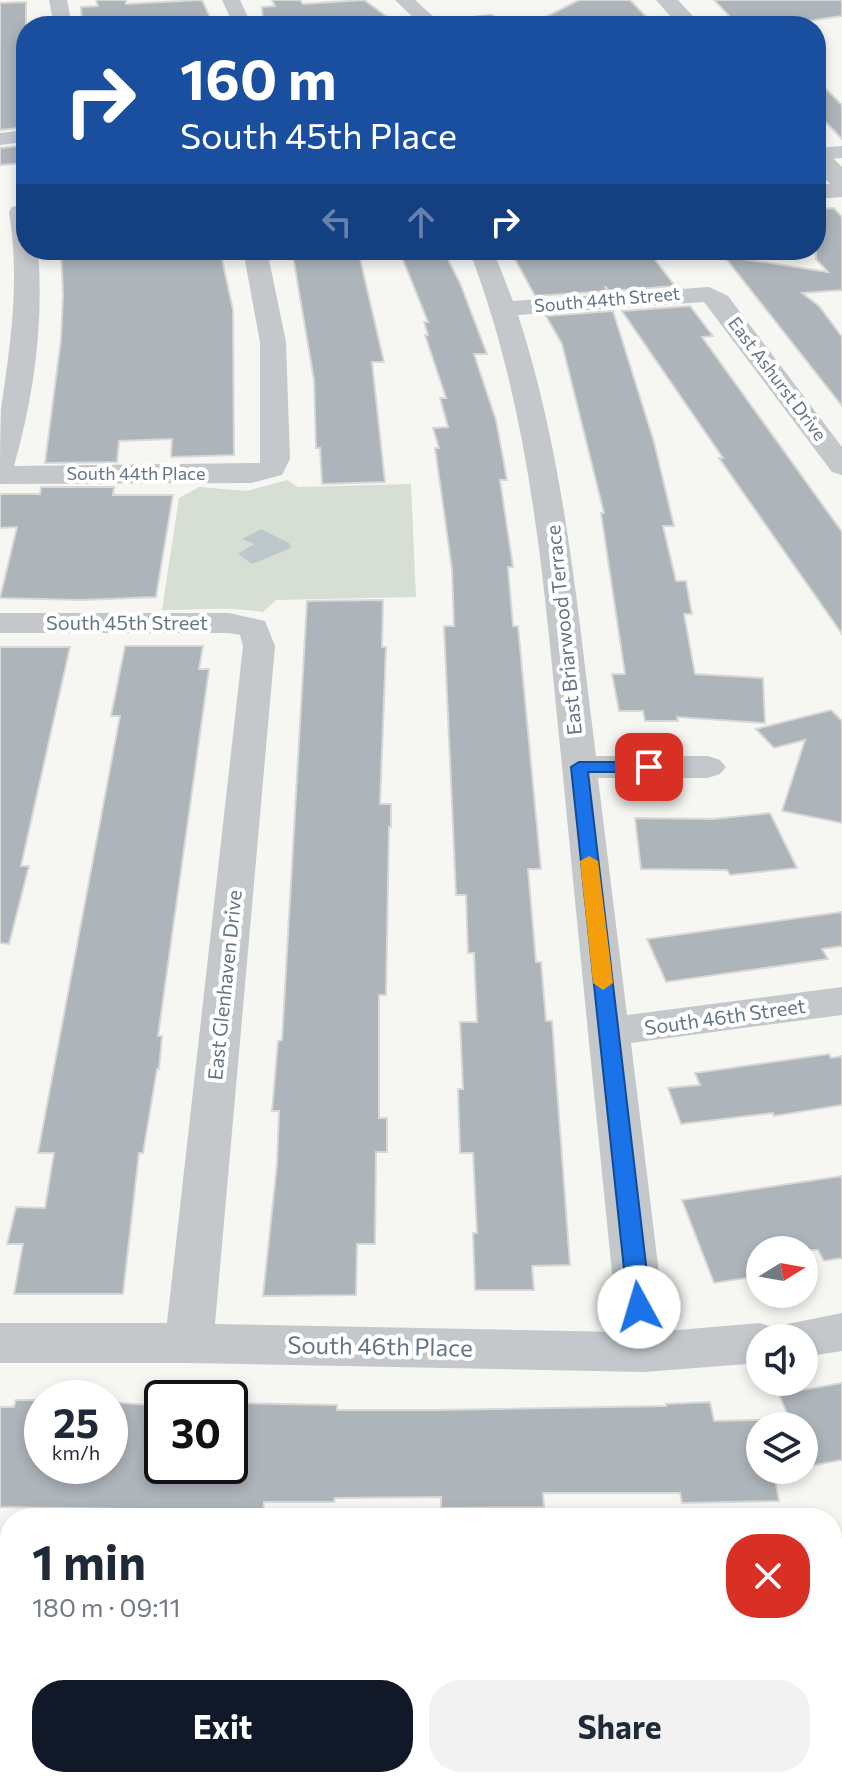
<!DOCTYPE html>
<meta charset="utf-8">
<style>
:root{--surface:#fff;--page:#f2f2f3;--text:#1f2937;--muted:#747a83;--accent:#111827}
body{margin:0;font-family:Commissioner,sans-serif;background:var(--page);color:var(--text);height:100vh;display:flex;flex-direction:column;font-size:30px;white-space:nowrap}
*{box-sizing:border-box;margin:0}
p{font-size:26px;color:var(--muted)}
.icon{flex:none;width:44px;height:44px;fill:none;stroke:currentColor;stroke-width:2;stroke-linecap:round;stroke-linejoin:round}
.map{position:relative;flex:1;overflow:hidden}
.side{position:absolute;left:0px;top:1508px;width:842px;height:280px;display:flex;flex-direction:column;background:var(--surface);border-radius:32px 32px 0 0;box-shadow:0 4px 12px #0003}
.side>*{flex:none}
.banner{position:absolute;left:16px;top:16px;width:810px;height:244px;border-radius:32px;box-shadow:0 4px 12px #0003;background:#1a4fa0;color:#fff;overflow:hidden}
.needle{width:52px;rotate:79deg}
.controls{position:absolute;left:746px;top:1236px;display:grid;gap:16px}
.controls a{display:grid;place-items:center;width:72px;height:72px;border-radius:50%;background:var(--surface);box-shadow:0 4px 12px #0003;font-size:40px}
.speed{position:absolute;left:24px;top:1380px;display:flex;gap:16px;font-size:40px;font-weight:700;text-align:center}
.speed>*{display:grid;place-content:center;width:104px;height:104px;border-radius:50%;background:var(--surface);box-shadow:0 4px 12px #0003;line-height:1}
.speed small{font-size:20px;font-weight:400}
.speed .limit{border:4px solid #111;border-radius:12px;background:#fff;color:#111}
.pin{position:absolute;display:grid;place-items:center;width:68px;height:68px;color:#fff;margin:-34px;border-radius:16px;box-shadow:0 4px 12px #0006}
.me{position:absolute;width:88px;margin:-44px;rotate:354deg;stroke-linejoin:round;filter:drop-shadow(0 0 6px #0008)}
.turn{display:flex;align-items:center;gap:28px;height:168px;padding:0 32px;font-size:36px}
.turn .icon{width:104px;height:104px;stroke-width:2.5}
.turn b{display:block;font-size:56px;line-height:68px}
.lanes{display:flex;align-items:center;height:76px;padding:0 32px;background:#0003;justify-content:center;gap:40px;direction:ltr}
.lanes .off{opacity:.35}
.round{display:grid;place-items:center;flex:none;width:84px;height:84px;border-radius:32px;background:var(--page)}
.summary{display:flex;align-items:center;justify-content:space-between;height:136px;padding:0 32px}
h1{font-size:48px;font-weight:700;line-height:60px}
.action{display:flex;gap:16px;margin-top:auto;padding:16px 32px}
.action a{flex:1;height:92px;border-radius:32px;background:var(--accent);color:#fff;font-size:32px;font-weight:700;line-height:92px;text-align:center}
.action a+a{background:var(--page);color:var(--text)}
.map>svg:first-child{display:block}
.green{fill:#d7ded4}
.water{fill:#bdc8cd}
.building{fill:#adb4ba;stroke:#d8d8d5;stroke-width:2}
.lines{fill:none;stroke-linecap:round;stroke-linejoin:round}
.minor{fill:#c4c8cb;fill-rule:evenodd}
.tertiary{fill:#c4c8cb;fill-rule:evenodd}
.route{fill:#1a73e8;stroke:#114b97;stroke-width:2}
.slow{fill:#f59e0b}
.labels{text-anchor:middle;stroke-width:8;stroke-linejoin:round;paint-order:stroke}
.far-street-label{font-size:18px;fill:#647585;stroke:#fff}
.street-label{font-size:20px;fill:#647585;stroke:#fff}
.near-street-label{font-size:24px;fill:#647585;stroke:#fff}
</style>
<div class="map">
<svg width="842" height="1788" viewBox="0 0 842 1788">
<rect width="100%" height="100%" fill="#f6f6f3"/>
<path class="green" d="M287 480 298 487 411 484 416 597 276 600 263 612C227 606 198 610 162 610L179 498 199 487 247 491Z"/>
<path class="water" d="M261 529 289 543 291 548 252 564 238 554 254 544 242 539Z"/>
<path class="building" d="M96 0H126V4L202 0 214 26H82L81 7 98 6Z
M272 0H300L303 4 364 0 400 26H263L262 7 275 6Z
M579 0H630L655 26H528Z
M714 0H842V16L773 26H739Z
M26 2V127L0 130V3Z
M816 79 842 105V139L816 112Z
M26 145V163L0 165V148Z
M834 208 842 217V290L802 293 819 306 842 337V406L724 256 828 272 816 259V209Z
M61 250H115L116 254 220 250 233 310 234 455 171 457 172 439 119 441 117 462 45 463 61 339 63 295Z
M292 250H358L384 362H372L385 482 322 484 320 448H316L314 380Z
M399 250H443L460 283 487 354H474L496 420 507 480H500L513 567H508L513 626H518L541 869H528L536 962H541L546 1021H552L570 1265 532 1266 534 1290H475L473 1233H477L473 1153H460L458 1089H463L460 1022H477L474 953H468L466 895H456L444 626H454L452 569 435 448H439L433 428 448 427 440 398H446L425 335H428L424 322H428Z
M510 250H618V258L652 256 675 286 609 291 605 286 607 291 535 296Z
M690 306 713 336 702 337 842 532V634L719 458H723L622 311Z
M613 311 654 442 674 526H663L676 581H686L692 614H684L695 674 763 678 765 723 677 717 678 721H645L643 711H619L612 674H625L601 513H604L562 344 546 316Z
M41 487H114L113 495H173L156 597 81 600 0 598 17 527 0 528V494H40Z
M383 600 382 647H386L380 804H391V827H389L386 995H379V1118H387V1152H376L375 1244H357L356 1295 263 1296 277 1164 279 1111H272L278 1041 282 1040 307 601Z
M125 646H203L199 669H209L158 1036H162L159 1069H157L143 1153H139L123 1294H14L23 1244H7L16 1207 45 1208 54 1153H38L120 716H111Z
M0 647H70L21 866H29L9 944 0 943Z
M831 710 842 721V823L782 811 805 740 774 748 756 729Z
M770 813 797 868 730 875 727 870 641 869 635 818 713 819Z
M842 912V946L822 949 828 959 666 982 647 939Z
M829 1054 831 1058 842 1056V1105L774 1116 773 1113 681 1124 668 1088 700 1085 695 1073Z
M842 1176V1258L824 1261 818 1250H760V1276L714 1283 682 1200Z
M842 1383V1460L804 1467V1426H760V1470H790L774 1473 779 1501 682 1503 680 1493H543L544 1507 441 1508V1497L335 1498 334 1502H264L263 1511 192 1510 191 1518H134L135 1509 0 1507V1407H14L16 1400H42V1466H110V1402L162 1406V1466H230V1403L337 1405V1410H439L666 1406V1404L710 1402 714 1421 789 1419 779 1394Z"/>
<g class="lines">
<path class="minor" d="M49 0H67L72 26H54Z
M222 0H240L252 26H234Z
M395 0H415L437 20 491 14 500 19 497 23 422 26Z
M26 130V142L0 145V133Z
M842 146V158L816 160V148Z
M842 183V197L816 199V185Z
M20 205 26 207V250H38C44 323 34 396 14 466L260 463V342L243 250H267L286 342 290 459 282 475 251 483 0 484C0 460 0 433 1 409 11 341 20 280 9 212L12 207Z
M469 250H493L513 301 709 287 728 296 842 447V475L832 472 704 302 518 315C565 459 577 608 596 756H708L720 760 726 767 720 774 708 778H598L627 1015 842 987V1015L631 1043 666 1331 760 1323 777 1329 781 1337 787 1324 842 1313V1351L804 1357V1338H760V1363L644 1372 189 1363H0V1323H167L243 646 240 635 229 633H0V613H229L265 621 275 646 215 1324 618 1332C599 1143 580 954 562 766 544 590 533 416 469 250Z"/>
<path class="tertiary" d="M656 0H678L702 26H679Z
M816 148 825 150 842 167V190L833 187 816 169Z"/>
</g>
<path class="route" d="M579 762H649L657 767 649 772H588L651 1307 647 1314 639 1316 631 1314 628 1307 571 767Z"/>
<path class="slow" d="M589 856 598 861 613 983 603 990 593 983 580 861Z"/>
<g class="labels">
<g class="far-street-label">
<text transform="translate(607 300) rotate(-5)" y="6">South 44th Street</text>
<text transform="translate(777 379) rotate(53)" y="6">East Ashurst Drive</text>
<text x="136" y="480">South 44th Place</text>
</g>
<g class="street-label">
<text x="127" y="630">South 45th Street</text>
<text transform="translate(564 630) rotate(-96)" y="7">East Briarwood Terrace</text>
<text transform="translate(225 985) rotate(-84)" y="7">East Glenhaven Drive</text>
<text transform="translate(725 1017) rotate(-8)" y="7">South 46th Street</text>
</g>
<g class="near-street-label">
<text transform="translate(380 1347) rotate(1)" y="8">South 46th Place</text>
</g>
</g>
</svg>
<div class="controls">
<a><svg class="needle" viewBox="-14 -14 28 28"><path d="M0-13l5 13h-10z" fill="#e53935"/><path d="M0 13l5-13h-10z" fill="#747a83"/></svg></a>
<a><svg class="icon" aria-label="sound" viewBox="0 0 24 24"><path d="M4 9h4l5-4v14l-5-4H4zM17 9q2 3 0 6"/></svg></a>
<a><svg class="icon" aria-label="layers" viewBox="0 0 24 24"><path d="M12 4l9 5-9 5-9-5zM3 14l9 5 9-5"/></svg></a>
</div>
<div class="speed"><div>25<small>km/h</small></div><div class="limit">30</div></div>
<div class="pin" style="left:649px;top:767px;background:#d93025"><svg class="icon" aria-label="arrive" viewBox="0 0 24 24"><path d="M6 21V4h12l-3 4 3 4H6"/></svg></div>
<svg class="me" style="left:639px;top:1307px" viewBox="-20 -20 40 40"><circle r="19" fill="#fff"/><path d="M0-13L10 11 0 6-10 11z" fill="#1a73e8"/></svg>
<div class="banner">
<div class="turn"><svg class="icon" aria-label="right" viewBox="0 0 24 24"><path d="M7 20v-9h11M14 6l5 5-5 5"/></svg><div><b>160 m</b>South 45th Place</div></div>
<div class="lanes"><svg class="icon off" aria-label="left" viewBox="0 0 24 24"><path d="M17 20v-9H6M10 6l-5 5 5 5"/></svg><svg class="icon off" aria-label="ahead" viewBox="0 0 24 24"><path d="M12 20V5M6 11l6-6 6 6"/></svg><svg class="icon" aria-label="right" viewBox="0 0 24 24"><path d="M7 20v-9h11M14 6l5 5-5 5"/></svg></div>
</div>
<section class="side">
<div class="summary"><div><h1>1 min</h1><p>180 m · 09:11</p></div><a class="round" style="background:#d93025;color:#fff"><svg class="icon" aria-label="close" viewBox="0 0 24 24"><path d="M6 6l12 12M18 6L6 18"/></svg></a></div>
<div class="action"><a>Exit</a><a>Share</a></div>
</section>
</div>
